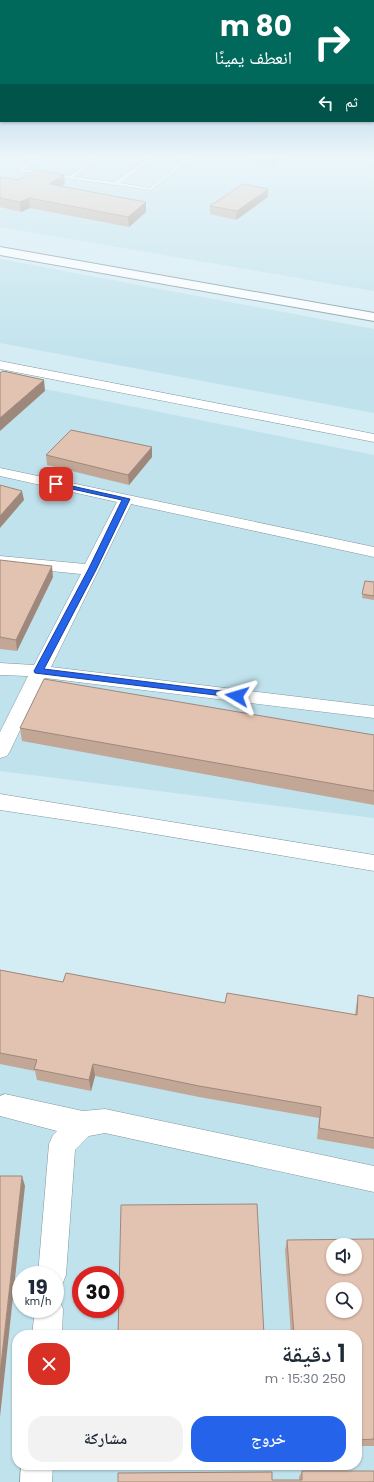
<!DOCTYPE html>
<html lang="ar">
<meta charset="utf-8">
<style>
:root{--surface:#fff;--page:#f2f2f3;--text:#1f2937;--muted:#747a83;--accent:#2563eb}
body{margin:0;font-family:Poppins,"Noto Naskh Arabic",sans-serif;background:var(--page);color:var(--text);direction:rtl;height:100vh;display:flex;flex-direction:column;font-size:15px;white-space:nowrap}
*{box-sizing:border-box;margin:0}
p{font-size:13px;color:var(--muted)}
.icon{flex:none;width:22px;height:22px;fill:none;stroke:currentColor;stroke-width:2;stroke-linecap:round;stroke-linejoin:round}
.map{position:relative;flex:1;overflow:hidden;direction:ltr}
.side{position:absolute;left:12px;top:1330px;width:350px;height:140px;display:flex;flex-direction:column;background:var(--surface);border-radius:16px;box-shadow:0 1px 3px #0004;direction:rtl}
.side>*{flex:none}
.top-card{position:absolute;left:0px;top:0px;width:374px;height:122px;box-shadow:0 1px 3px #0004;direction:rtl;background:#00695c;color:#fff;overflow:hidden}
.tools{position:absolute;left:326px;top:1238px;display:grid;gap:8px}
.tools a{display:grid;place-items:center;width:36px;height:36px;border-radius:50%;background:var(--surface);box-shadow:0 1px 3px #0004;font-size:20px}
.speed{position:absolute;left:12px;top:1266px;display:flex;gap:8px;font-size:20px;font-weight:700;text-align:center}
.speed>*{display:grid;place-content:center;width:52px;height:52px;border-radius:50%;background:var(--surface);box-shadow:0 1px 3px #0004;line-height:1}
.speed small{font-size:10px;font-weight:400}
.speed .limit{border:6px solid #d22;background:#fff;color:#111}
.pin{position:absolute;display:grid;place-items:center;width:34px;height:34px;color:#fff;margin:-17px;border-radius:8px;box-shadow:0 2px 6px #0006}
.me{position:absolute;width:44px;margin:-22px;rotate:277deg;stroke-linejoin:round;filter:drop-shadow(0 0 3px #0008)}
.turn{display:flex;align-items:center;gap:14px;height:84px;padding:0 16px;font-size:18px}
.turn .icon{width:52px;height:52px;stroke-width:2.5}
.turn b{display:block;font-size:28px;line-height:34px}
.then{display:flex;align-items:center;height:38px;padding:0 16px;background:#0003;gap:8px;font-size:15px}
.round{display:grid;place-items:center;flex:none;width:42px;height:42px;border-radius:16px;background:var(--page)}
.overview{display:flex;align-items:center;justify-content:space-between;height:68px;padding:0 16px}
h1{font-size:24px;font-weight:600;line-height:30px}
.button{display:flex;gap:8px;margin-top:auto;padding:8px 16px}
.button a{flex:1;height:46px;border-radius:16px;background:var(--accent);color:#fff;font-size:16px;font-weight:600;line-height:46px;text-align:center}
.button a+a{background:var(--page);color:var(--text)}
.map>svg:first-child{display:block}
.built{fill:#c0e2ec;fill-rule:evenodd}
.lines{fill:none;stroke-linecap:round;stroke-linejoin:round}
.service-casing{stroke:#80979e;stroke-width:1}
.minor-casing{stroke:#80979e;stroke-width:1}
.tertiary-casing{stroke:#80979e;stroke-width:2}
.service{fill:#fff;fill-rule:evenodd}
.minor{fill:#fff;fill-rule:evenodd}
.tertiary{fill:#fff;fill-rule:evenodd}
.wall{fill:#c2a797}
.shaded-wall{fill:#9e887b}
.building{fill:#e2c2b0;stroke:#9e887b;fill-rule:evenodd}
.route{fill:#2563eb;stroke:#184099}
</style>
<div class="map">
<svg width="374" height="1482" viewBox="0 0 374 1482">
<rect width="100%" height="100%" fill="#d4ecf4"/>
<path class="built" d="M0 157H374V291L0 227Z
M0 259 374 329V413L0 343Z
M0 380 374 455V818L0 771Z
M0 1014 374 1081V1482H0ZM333 1245H355V1267H333ZM21 1275H55V1309H21ZM81 1275H115V1309H81ZM333 1289H355V1311H333ZM17 1335H357V1465H17Z"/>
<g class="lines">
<defs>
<path id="service" d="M37 157H42L24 169 70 176 98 157H103L74 177 115 182 149 157H154L120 183 150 188 187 157H192L151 190 18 171V169Z"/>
<path id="minor" d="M0 361 374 434V442L0 369Z
M0 468 374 547V557L131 504 51 667 374 706V718L45 678 10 751 7 756 0 758V732L28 676 0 675V663L34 665 81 574 0 566V556L85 564 117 502 0 476Z
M0 794 374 855V871L113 827 0 810Z
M5 1094 83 1111 105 1109 374 1166V1192L105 1133 89 1136 75 1150 66 1275 62 1285 55 1288V1275H38L49 1144 53 1135 57 1131 0 1116V1096Z
M55 1297 59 1299 63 1309 62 1335H32L35 1309H55Z
M21 1465H53L52 1482H20Z"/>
<path id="tertiary" d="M0 247 374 313V321L0 255Z"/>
</defs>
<use href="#service" class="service-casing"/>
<use href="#minor" class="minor-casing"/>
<use href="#tertiary" class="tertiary-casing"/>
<use href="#service" class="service"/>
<use href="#minor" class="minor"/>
<use href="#tertiary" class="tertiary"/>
</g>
<path class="wall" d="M253 157H286L272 166 252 163Z
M0 177 18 180 65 184 61 186 146 202V212L129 227 30 208 21 212 0 207Z
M268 197 236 220 210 214V206Z
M46 455 152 457 129 485 47 465Z
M0 560 53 577 17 651 0 649Z
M365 581 374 582V600L362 598Z
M20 728 374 735V805L22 741Z
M0 970 63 982 225 1003 355 1015 356 1007 358 995 374 998V1149L317 1139 319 1118 199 1097 95 1076 91 1091 37 1080 35 1071 0 1064Z
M374 1239V1446H357V1335H291L285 1250 287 1240Z
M302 1471 374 1482H118L299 1480V1477Z"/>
<path class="shaded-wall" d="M275 157H286L272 166V159Z
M64 175 65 184 49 194V184Z
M268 189V197L236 220 237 211Z
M29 198 30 208 21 212 20 202Z
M146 202V212L129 227 128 217Z
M44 380 45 391 0 431V418Z
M152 447V457L129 485 128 475Z
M22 491 24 500 0 528V516Z
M52 566 53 577 17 651 16 640Z
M93 1064 95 1076 91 1091 89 1080Z
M22 1176 25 1186 0 1417V1374Z"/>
<path class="building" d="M265 157H275L272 159Z
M36 170 64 175 49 184 146 202 128 217 29 198 20 202 0 198V177L18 180Z
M243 184 268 189 237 211 210 206Z
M3 371 44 380 0 418V373Z
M71 430 152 447 128 475 46 455Z
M0 485 22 491 0 516Z
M0 560 52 566 16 640 0 637Z
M365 581 374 582V596L362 594Z
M44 679 374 735V791L20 728Z
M0 970 63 982 66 973 225 1003 227 993 357 1015 358 995 374 998V1138L319 1128 321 1107 199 1086 93 1064 89 1080 34 1069 37 1060 0 1053Z
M0 1176H22L0 1374Z
M257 1204 264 1335H118L121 1205Z
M374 1239V1439L357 1440V1335H294L287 1240ZM333 1245H355V1267H333ZM333 1289H355V1311H333Z
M302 1471H374V1482H118V1473L272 1472V1480H302Z"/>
<linearGradient id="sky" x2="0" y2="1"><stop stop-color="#79a9cd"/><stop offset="0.43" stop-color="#ecf6fa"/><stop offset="1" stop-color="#ecf6fa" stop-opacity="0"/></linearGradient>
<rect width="374" height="365" fill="url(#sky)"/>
<path class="route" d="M54 482 130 499 96 570 44 669 237 693H240V698L35 673 34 671 88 570 122 500 54 485Z"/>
</svg>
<div class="tools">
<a><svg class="icon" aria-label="sound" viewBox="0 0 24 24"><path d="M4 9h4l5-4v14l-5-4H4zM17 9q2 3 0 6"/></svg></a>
<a><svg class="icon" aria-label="search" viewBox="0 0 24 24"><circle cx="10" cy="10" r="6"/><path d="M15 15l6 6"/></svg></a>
</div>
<div class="speed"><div>19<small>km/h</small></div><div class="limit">30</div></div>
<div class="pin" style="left:56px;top:484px;background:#d93025"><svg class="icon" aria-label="arrive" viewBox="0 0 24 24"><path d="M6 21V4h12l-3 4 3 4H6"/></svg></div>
<svg class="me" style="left:237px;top:696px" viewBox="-20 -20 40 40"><path d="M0-17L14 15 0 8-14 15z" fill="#2563eb" stroke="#fff" stroke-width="4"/></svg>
<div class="top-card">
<div class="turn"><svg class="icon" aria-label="right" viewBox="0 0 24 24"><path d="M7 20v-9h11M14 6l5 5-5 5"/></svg><div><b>80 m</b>انعطف يمينًا</div></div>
<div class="then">ثم<svg class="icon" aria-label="left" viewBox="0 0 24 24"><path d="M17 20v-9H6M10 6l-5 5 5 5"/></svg></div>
</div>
<section class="side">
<div class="overview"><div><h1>1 دقيقة</h1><p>250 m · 15:30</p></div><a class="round" style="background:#d93025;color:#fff"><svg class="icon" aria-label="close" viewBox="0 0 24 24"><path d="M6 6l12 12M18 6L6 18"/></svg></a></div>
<div class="button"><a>خروج</a><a>مشاركة</a></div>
</section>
</div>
